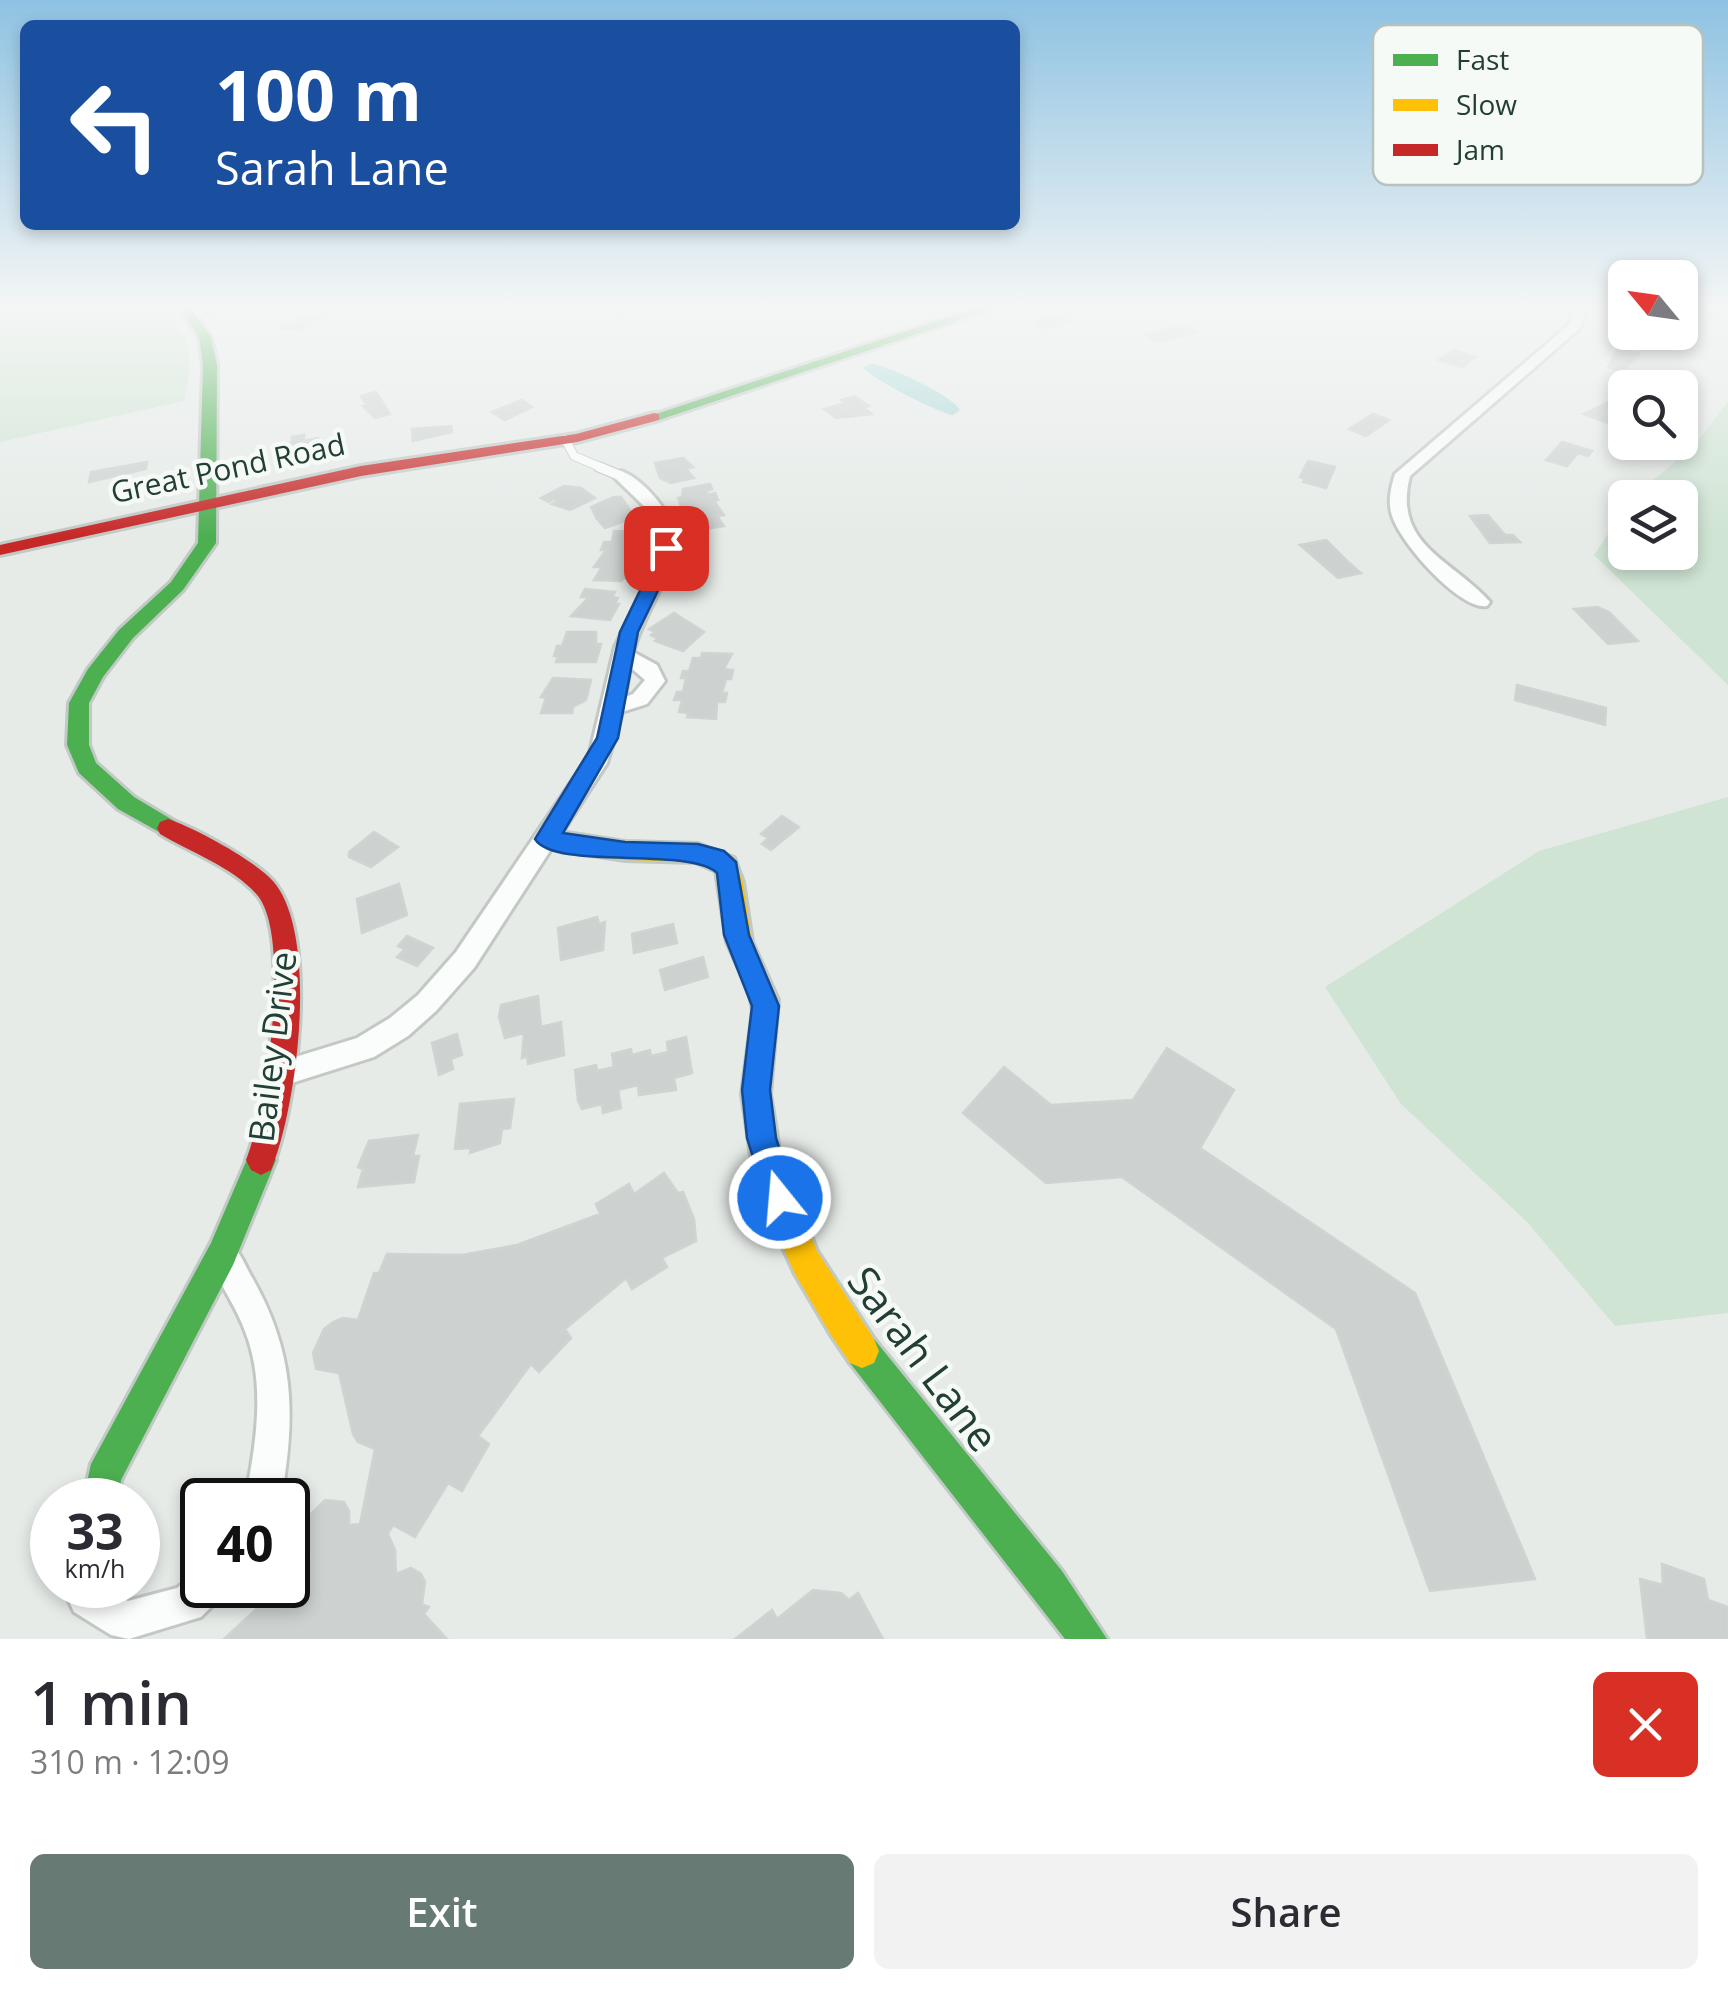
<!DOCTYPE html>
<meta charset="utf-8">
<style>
:root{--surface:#fff;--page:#f2f2f3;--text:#2b2b33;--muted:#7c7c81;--accent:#677b74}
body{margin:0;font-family:"Open Sans",sans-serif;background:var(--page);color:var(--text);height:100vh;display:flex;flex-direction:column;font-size:38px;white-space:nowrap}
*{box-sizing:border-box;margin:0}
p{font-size:32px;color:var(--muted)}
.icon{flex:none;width:55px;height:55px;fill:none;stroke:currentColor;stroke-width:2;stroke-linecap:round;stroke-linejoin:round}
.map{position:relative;height:1639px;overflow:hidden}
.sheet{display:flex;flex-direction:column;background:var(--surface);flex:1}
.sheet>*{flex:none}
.banner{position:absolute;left:20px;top:20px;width:1000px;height:210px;border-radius:15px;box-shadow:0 5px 15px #0003;background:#1a4fa0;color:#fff;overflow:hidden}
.needle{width:65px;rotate:299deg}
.buttons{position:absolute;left:1608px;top:260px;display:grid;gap:20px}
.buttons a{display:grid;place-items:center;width:90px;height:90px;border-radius:15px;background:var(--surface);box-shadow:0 5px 15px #0003;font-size:50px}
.speed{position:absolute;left:30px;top:1478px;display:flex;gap:20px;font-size:50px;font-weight:700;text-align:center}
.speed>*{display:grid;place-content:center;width:130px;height:130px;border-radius:50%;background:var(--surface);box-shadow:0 5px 15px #0003;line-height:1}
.speed small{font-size:25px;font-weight:400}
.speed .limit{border:5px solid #111;border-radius:15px;background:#fff;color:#111}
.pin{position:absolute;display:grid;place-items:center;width:85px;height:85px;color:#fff;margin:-42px;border-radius:20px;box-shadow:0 5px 15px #0006}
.me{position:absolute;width:110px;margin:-55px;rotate:343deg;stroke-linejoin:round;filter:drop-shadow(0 0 8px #0008)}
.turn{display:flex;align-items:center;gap:35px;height:210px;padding:0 30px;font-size:45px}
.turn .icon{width:130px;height:130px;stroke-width:2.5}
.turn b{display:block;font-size:70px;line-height:85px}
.round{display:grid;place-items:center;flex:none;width:105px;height:105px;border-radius:15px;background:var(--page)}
.head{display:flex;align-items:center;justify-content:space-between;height:170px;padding:0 30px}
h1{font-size:60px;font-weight:600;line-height:75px}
.button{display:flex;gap:20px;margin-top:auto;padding:20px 30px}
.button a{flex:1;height:115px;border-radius:15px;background:var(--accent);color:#fff;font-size:40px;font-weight:600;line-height:115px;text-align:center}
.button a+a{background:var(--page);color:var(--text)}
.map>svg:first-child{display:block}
.green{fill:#cfe4d3}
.water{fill:#a7d7d9}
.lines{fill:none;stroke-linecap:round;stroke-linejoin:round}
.stream{stroke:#a7d7d9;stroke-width:4}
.building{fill:#cdd2d0;stroke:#cfd4d1;stroke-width:2.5}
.lane-far1-casing{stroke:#c3c8c5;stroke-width:10}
.lane-casing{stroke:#c3c8c5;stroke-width:12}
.street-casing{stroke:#c3c8c5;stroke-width:6}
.fast-casing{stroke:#c1c9c5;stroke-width:6}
.slow-casing{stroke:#c1c9c5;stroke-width:6}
.jam-casing{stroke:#c1c9c5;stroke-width:6}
.lane-far1{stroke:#fbfcfc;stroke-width:8}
.lane{stroke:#fbfcfc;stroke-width:9}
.street{fill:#fbfcfc;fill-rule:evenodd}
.fast{fill:#4caf50;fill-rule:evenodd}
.slow{fill:#ffc107;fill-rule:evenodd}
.jam{fill:#c62828;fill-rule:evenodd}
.route{fill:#1a73e8;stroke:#114b97;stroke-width:2.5}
.labels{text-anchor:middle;stroke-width:9;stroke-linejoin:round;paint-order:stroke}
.far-street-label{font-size:30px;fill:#233f35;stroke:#f5faf7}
.street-label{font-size:35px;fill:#233f35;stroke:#f5faf7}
.near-street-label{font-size:42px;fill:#233f35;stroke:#f5faf7}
.key{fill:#f5faf7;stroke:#b6c2bd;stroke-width:2.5}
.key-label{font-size:28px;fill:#233f35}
</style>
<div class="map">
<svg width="1728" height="1639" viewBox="0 0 1728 1639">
<rect width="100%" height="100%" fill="#e6ebe8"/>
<path class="green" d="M0 308H165C193 337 193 364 184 401L0 442Z
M1728 401V685L1594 555 1625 509V552H1680V498L1633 497 1694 446Z
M1728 797V1313L1615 1326 1527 1222 1401 1104 1325 987 1539 851Z"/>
<path class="water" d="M872 364C889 366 953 396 960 410L953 415C938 413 868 377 863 367Z"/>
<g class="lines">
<path class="stream" d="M608 308 616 312 639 308"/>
</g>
<path class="building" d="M317 312 326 315 300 330 279 328Z
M1055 314 1070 322 1046 329 1035 323Z
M1171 328H1188L1195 332 1157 342 1145 335Z
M1618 348 1639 354 1622 371 1608 367Z
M1453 350 1475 357 1462 367 1439 360Z
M376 392 390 414 375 418 363 406 366 405 361 396Z
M854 396 869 406 864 408 872 414 836 418 824 409 846 403 841 400Z
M522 400 532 407 505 420 492 412Z
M1610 401 1622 405 1608 414 1619 422 1613 425 1584 414Z
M1373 414 1389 420 1366 436 1349 429Z
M451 426 452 432 413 441 412 429Z
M304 435V441L318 438 319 448 274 455V446L292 443V437Z
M1562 442 1592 451 1588 456 1578 453 1567 466 1546 460Z
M683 458 693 467 686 469 694 478 671 483 660 478 655 463Z
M1308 461 1335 467 1326 488 1303 482 1305 478 1300 477Z
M147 462 146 469 89 482 91 472Z
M710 484 712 489 706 491 708 495 715 493 718 500 714 501 724 515 717 516 724 526 699 530 687 523 678 498 682 497 683 489Z
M564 486 581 488 595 498 570 510 552 504 558 501 554 499 549 502 541 498Z
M614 497H621L633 514 627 516 630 519 605 528 599 521 605 519H597L591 507Z
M1488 515 1505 535H1513L1520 542 1490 543 1470 516Z
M614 531 638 532 637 536H642L640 542H644L633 571 621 581 594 580 602 567H594L606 550H601L604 542H612Z
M1326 540 1348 562 1361 573 1338 578 1300 545Z
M585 589 615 592 612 597 618 598 615 604H619L610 620 571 616 589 597H581Z
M1597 607 1609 612 1638 641 1608 644 1574 609Z
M674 613 704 632 683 651 655 641 658 639 651 635 655 632 649 629Z
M567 632H596V644H601L596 662H556L558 656H554L557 646H562Z
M702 653 732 654 724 669 733 670 731 679H726L722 693H727L725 702H717L716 719 687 717 688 713 679 712 682 700H674L677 692H683L686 678H681L683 671H689L693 658H701Z
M553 678 591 680 586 700 573 707 572 713H541L546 698 541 697Z
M1517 685 1606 708 1605 725 1515 700Z
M782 816 799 827 771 850 762 844 768 838 761 834Z
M374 832 398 847 371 867 349 857V852Z
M399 884 407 915 362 933 357 899Z
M597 917 599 924 605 922 603 950 561 960 558 928Z
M673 924 677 943 634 953 632 934Z
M407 936 433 948 417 966 397 957 405 949 398 946Z
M703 957 708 977 665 990 660 970Z
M538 996 541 1027 561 1022 564 1055 528 1064 527 1056 522 1058 524 1033 505 1038 499 1017 501 1005Z
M457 1034 462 1055 451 1059 453 1069 439 1075 432 1043Z
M686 1037 692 1073 674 1078 676 1090 639 1095 638 1085 618 1090 621 1108 603 1113 602 1104 582 1109 578 1101 575 1070 596 1065 597 1071 614 1067 612 1054 631 1049 632 1055 650 1050 651 1056 668 1052 667 1042Z
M1167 1048 1234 1090 1200 1148 1415 1293 1535 1579 1430 1591 1336 1329 1122 1177 1046 1183 963 1113 1004 1067 1051 1105 1133 1100Z
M514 1099 510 1128 502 1129 500 1143 470 1153 471 1148 455 1149 460 1104Z
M418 1135 413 1156H419L414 1182 358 1187 363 1169 358 1167 369 1141Z
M664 1173 678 1193 683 1192 694 1219 696 1241 662 1258 667 1267 632 1289 626 1278 565 1329 571 1338 539 1372 531 1364 478 1436 489 1444 462 1491 448 1483 415 1537 393 1525 388 1534 395 1550 396 1574 411 1568 421 1574 425 1582 422 1604 429 1607 424 1614 447 1639H224L282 1585 299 1584 312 1554 302 1543 303 1530 307 1518 325 1500 344 1502 349 1511V1525L360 1524 375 1449 358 1442 353 1434 339 1373 316 1369 313 1353 324 1329 333 1322 343 1318 358 1320 374 1273H379L387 1254 462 1255 517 1245 600 1214 596 1204 629 1184 634 1194Z
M1662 1564 1704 1579 1708 1600 1728 1607V1639H1647L1640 1579 1663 1585Z
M813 1590 841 1593 849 1600 858 1593 883 1639H735L772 1610 777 1619Z"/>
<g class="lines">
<defs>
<path id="lane-far1" d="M565 439 574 456 605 469"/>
<path id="lane" d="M599 467 621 476"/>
<path id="street" d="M201 308H222L192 318 186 314Z
M1568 308H1581L1584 313 1580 328 1410 476C1392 545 1453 560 1490 602L1487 606C1460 611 1396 539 1391 512 1388 499 1391 487 1395 474L1570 324 1572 313Z
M621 471C635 476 648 489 657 500 698 551 646 601 633 652L657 665 665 681 647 704 622 712 607 763 474 968 436 1011 408 1036 374 1057 276 1088 266 1084 262 1075 266 1066 357 1038 390 1018 418 995 456 952 589 756 615 647 650 573 657 549 655 527 648 510 613 476ZM630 667 645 680 633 694 625 697Z
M222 1238C237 1245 242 1259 250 1274 295 1351 296 1414 281 1500H245C256 1445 266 1384 245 1331 235 1304 217 1280 206 1254L211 1243Z
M202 1568V1585H226L220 1598 201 1617 129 1639 111 1635 74 1612 68 1599 70 1585H108L107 1589 128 1601 177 1588Z"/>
<path id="fast" d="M179 308H191L211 337 217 365 216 543 183 590 133 638 103 677 89 703V745L96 763 134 797 176 822 179 828 176 834 168 837 118 809 79 773 67 745 69 703 88 669 119 630 171 582 198 543 203 365 199 337Z
M976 308H995L659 420 647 417Z
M261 1145 271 1150 276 1160 233 1265 121 1480 119 1500H83L91 1464 211 1243 251 1150Z
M862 1334 874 1339 1062 1571 1107 1639H1065L850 1363 845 1351 850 1339Z"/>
<path id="slow" d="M547 830 625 842 698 844 734 858 743 882 752 942 778 1000 770 1094 781 1162 817 1251 874 1339 879 1351 874 1363 862 1368 850 1363 831 1335 795 1274 775 1230 752 1162 742 1094 753 1010 749 991 727 942 716 871 696 862 625 860 547 848 539 845 536 839 539 833Z"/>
<path id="jam" d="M654 413 659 414V420L577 442 361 476 0 555V545L361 466 576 434Z
M168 819C195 828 254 860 273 881 320 935 297 1108 271 1170L261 1175 251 1170 246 1160C266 1110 292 940 258 896 235 868 190 852 160 834L157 828 160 822Z"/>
</defs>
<use href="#lane-far1" class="lane-far1-casing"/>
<use href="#lane" class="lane-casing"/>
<use href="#street" class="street-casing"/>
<use href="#fast" class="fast-casing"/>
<use href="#slow" class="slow-casing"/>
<use href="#jam" class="jam-casing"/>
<use href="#lane-far1" class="lane-far1"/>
<use href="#lane" class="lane"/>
<use href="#street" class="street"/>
<use href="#fast" class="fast"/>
<use href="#slow" class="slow"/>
<use href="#jam" class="jam"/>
</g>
<linearGradient id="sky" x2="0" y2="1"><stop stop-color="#8ec2e2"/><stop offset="0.57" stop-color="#f4f6f5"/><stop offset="1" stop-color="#f4f6f5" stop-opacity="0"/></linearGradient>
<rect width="1728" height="538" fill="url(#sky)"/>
<path class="route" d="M666 543 674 548 668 570 638 632 618 738 563 833 625 842 698 844 724 851 736 862 749 935 779 1006 770 1090 776 1138 795 1198 790 1209 780 1213 769 1209 747 1138 742 1090 752 1006 724 935 717 873C688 846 555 871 535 839L597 738 620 632 650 570 657 548Z"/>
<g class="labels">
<g class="far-street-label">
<text transform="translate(228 469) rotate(-12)" y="10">Great Pond Road</text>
</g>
<g class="street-label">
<text transform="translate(273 1047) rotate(-83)" y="12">Bailey Drive</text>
</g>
<g class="near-street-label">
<text transform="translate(923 1359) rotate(53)" y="15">Sarah Lane</text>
</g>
</g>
<rect x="1373" y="25" width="330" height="160" rx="15" class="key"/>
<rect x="1393" y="54" width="45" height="12" fill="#4caf50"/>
<rect x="1393" y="99" width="45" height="12" fill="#ffc107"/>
<rect x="1393" y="144" width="45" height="12" fill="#c62828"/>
<g class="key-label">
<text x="1456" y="70">Fast</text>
<text x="1456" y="115">Slow</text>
<text x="1456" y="160">Jam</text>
</g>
</svg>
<div class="buttons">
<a><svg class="needle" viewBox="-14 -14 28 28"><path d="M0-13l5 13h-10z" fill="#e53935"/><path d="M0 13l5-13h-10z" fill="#7c7c81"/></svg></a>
<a><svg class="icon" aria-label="search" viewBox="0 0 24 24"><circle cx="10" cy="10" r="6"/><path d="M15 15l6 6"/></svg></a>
<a><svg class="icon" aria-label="layers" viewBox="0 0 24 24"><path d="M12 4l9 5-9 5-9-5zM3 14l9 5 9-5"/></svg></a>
</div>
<div class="speed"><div>33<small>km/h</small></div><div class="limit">40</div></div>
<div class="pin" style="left:666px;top:548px;background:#d93025"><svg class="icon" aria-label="arrive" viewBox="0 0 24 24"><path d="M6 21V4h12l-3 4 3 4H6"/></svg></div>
<svg class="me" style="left:780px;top:1198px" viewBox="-20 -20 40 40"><circle r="17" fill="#1a73e8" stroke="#fff" stroke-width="3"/><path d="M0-11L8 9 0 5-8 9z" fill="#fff"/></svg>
<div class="banner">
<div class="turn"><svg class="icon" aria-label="left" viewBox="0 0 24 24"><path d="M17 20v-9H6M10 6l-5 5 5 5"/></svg><div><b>100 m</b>Sarah Lane</div></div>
</div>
</div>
<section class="sheet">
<div class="head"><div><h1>1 min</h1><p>310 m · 12:09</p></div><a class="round" style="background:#d93025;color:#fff"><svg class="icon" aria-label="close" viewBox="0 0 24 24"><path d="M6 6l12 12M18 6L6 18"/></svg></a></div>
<div class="button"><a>Exit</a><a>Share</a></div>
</section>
